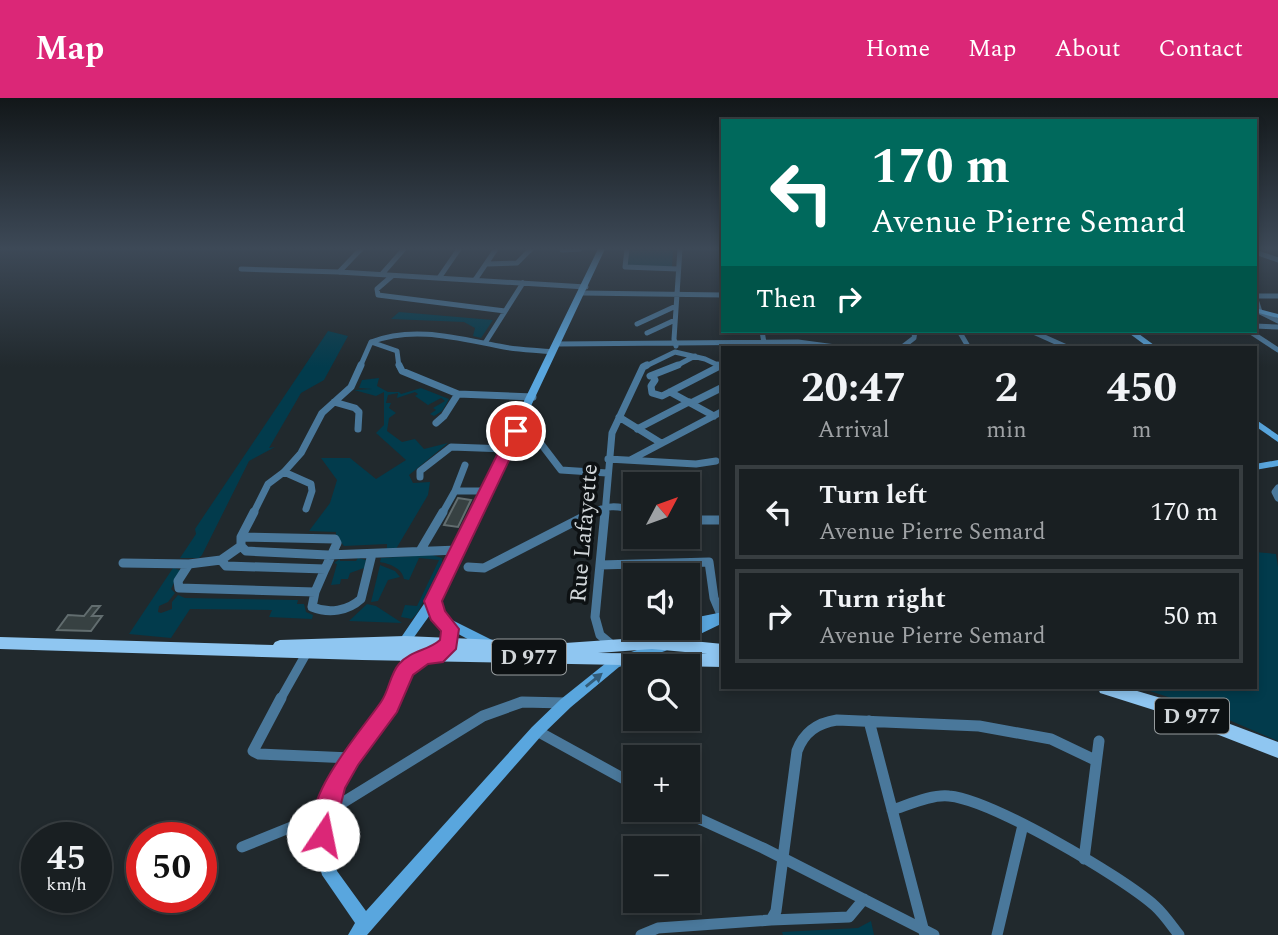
<!DOCTYPE html>
<meta charset="utf-8">
<style>
:root{--surface:#191f22;--page:#22272a;--text:#f1f3f6;--muted:#9fa2a5;--line:#373d40;--accent:#db2777}
body{margin:0;font-family:Spectral,serif;background:var(--page);color:var(--text);height:100vh;display:flex;flex-direction:column;font-size:26px;white-space:nowrap}
*{box-sizing:border-box;margin:0}
p{font-size:23px;color:var(--muted)}
.icon{flex:none;width:38px;height:38px;fill:none;stroke:currentColor;stroke-width:2;stroke-linecap:round;stroke-linejoin:round}
.map{position:relative;flex:1;overflow:hidden}
.sheet{position:absolute;left:721px;top:248px;width:536px;height:343px;display:flex;flex-direction:column;background:var(--surface);border-radius:0px;box-shadow:0 4px 10px #0003,0 0 0 2px var(--line)}
.sheet>*{flex:none}
.banner{position:absolute;left:721px;top:21px;width:536px;height:214px;border-radius:0px;box-shadow:0 4px 10px #0003,0 0 0 2px var(--line);background:#00695c;color:#fff;overflow:hidden}
.needle{width:46px;rotate:49deg}
.fabs{position:absolute;left:623px;top:374px;display:grid;gap:14px}
.fabs a{display:grid;place-items:center;width:77px;height:77px;border-radius:0px;background:var(--surface);box-shadow:0 4px 10px #0003,0 0 0 2px var(--line);font-size:35px}
.speed{position:absolute;left:21px;top:724px;display:flex;gap:14px;font-size:35px;font-weight:700;text-align:center}
.speed>*{display:grid;place-content:center;width:91px;height:91px;border-radius:50%;background:var(--surface);box-shadow:0 4px 10px #0003,0 0 0 2px var(--line);line-height:1}
.speed small{font-size:18px;font-weight:400}
.speed .limit{border:10px solid #d22;background:#fff;color:#111}
.pin{position:absolute;display:grid;place-items:center;width:60px;height:60px;color:#fff;margin:-30px;border:4px solid #fff;border-radius:50%;box-shadow:0 2px 7px #0007}
.me{position:absolute;width:77px;margin:-38px;rotate:11deg;stroke-linejoin:round;filter:drop-shadow(0 0 5px #0008)}
.turn{display:flex;align-items:center;gap:24px;height:147px;padding:0 35px;font-size:32px}
.turn .icon{width:91px;height:91px;stroke-width:2.5}
.turn b{display:block;font-size:49px;line-height:60px}
.then{display:flex;align-items:center;height:66px;padding:0 35px;background:#0003;gap:14px;font-size:26px}
.eta{display:flex;justify-content:space-evenly;align-items:center;height:119px;text-align:center}
.eta b{font-size:42px;font-weight:700;line-height:49px}
ul{padding:0;list-style:none}
li{display:flex;align-items:center;gap:21px;height:94px;margin:0 14px 10px;padding:0 21px;border:4px solid var(--line);border-radius:0px}
li div{flex:1}
li b{display:block;font-size:26px}
li em{font-style:normal}
header{display:flex;align-items:center;gap:42px;box-sizing:border-box;height:98px;padding:0 35px;background:var(--accent);color:#fff}
header strong{font-size:33px}
nav{display:flex;gap:38px;margin-inline-start:auto;font-size:24px}
.map>svg:first-child{display:block}
.green{fill:#023b4c}
.building{fill:#374142;stroke:#626d6f;stroke-width:2}
.lines{fill:none;stroke-linecap:round;stroke-linejoin:round}
.street-far3{stroke:#4a789b;stroke-width:5}
.street-far2{stroke:#4a789b;stroke-width:7}
.street-far1{stroke:#4a789b;stroke-width:9}
.street{stroke:#4a789b;stroke-width:11}
.secondary{fill:#59a6de;fill-rule:evenodd}
.primary{fill:#8fc6f1;fill-rule:evenodd}
.oneway{fill:#335c78}
.route{fill:#db2777;stroke:#8e194d;stroke-width:2}
.labels{text-anchor:middle;stroke-width:7;stroke-linejoin:round;paint-order:stroke}
.shield{fill:#0d1113;stroke:#979c9e;stroke-width:2}
.shield-label{font-size:21px;font-weight:bold;fill:#d2d7da}
.street-label{font-size:23px;fill:#d2d7da;stroke:#0d1113}
</style>
<header>
<strong>Map</strong>
<nav><a>Home</a><a>Map</a><a>About</a><a>Contact</a></nav>
</header>
<div class="map">
<svg width="1278" height="837" viewBox="0 0 1278 837">
<rect width="100%" height="100%" fill="#21292d"/>
<path class="green" d="M630 151 673 152 672 169 627 168Z
M399 214 493 222 481 240 473 238 475 230 464 224 391 221Z
M328 233 348 238 324 282 301 295 269 350 275 349 249 363 202 457 199 460H180L196 436 195 431Z
M379 280 377 288 388 294H399L401 296 421 290 449 301 442 313 434 318 430 316 436 312 433 310 445 303 441 300 428 307 415 298 418 296 415 294 397 300 398 295 388 297 386 305H391L389 310 396 315 389 320 387 333 402 344 415 341 424 351 448 345 409 377 413 385 430 384 428 397 396 451H387V446L344 448 336 438V434L309 433 330 405 337 382 321 360H350L376 381 406 362 376 335 384 327V294L376 298 354 292 372 291 359 290 362 282Z
M1255 454 1276 456 1278 469V643L1201 610 1141 590H1255Z
M432 457 442 460V465L418 514 412 521 401 519 405 507 417 508 439 462 419 460 409 482 404 481C402 470 390 466 380 464L381 460Z
M358 460 366 462 364 470 350 475 348 481H341L340 486 331 487 337 466 334 465 340 461V463H356Z
M380 467 395 473 400 479 388 482 378 503 371 504Z
M173 470 180 472 171 491 175 495 168 504 159 508 158 514 161 515 172 511V504L178 497 185 500 298 502 297 506H304L306 514 313 517 312 521 269 519 272 512 190 511 171 540 129 536Z
M367 506 376 508 402 525 349 523Z
M871 823 874 837H783L782 834 858 830Z"/>
<path class="building" d="M458 400 471 402 458 429 444 427Z
M92 508H100L92 518H102L91 533 57 532 68 517 84 518Z"/>
<g class="lines">
<path class="street-far3" d="M627 151 625 169 678 171
M562 152 580 151
M1255 154 1278 162
M487 166 517 165 531 151
M241 171 339 174 586 189
M339 174 361 151
M382 176 404 151
M392 178 377 191 378 197 505 213
M439 180 459 151
M475 182 496 151
M583 195 723 197
M1255 198 1260 214 1278 223
M1255 198H1278
M637 226 676 208
M1255 228 1278 229
M762 233 764 245
M959 233 969 250
M1031 233 1069 250
M1249 233 1278 252
M647 235 675 222
M371 244 397 253 399 269
M485 245 523 185
M557 246 798 244 843 250
M676 248 674 241 680 151
M901 250 914 240 915 233
M675 254 705 261 722 269
M360 269 371 244C415 227 460 241 504 249 520 252 537 252 553 254
M644 269 675 254
M674 269 695 258"/>
<path class="street-far2" d="M399 267 402 273 458 296 533 299
M718 267 723 269
M650 278 678 267
M653 278 655 282 651 288 652 295 662 298 720 268
M670 294 714 318
M334 304 355 310 359 314 358 331
M691 305 723 289
M619 319 661 345
M522 321 561 372 607 375
M436 325 444 318 458 296
M637 331 689 304
M608 361 696 366 716 363
M632 361 723 313
M284 374 311 386 312 393 306 411
M420 379V373L451 349 507 351
M1278 390 1275 394 1278 400
M455 393 465 367
M253 416 268 386 284 374 301 355 322 315 351 289 361 267
M442 416 455 393H487
M589 416C606 407 617 407 635 413
M605 416 612 335 643 269 647 267"/>
<path class="street-far1" d="M254 414 241 439V448L246 453 328 457 458 452
M605 414 595 519 600 537 612 547
M688 422H723
M241 439 335 441 337 445 325 471
M420 453 443 414
M221 462 226 468 325 471 315 494 179 490 178 483 189 466Z
M221 462 241 448
M123 465 189 466
M600 467 709 464 714 500 722 519
M468 469 484 470 593 414
M315 494 312 509C329 516 348 513 361 501L372 456
M280 602 306 556"/>
<path class="street" d="M281 600 253 653 259 656 351 660
M869 623 924 834
M537 633 635 687
M680 712 763 750 934 837
M892 712C908 707 932 696 949 698 992 702 1121 778 1155 808 1164 816 1172 828 1179 837
M242 749 326 715 483 618 522 604 566 605
M1084 761 1099 643
M771 822 849 819 864 801
M641 837 658 830 771 822 776 813 797 653C804 634 817 625 837 622L979 628 1051 641 1095 662
M997 837 1023 727"/>
<path class="secondary" d="M598 151H605L439 503 446 519 494 543 496 547 494 551 490 552 486 551 438 525 432 514 412 542V572L400 603 348 678 332 721V754L337 773 366 813 532 629 561 601 611 561 657 545 687 531 688 521 723 514V525L665 553 619 569 571 609 542 637 367 837H348L355 825 322 777 316 754V721L337 669 390 596 400 572V541L428 500Z
M1255 210 1278 216V220L1255 214Z
M1126 233H1135L1158 250H1149Z
M1255 321 1278 337V344L1255 328Z
M1278 362V368L1255 372V366Z
M662 530H682L680 534 643 548 639 549 635 548 633 544 635 540Z"/>
<path class="primary" d="M405 538 565 545 652 539 723 546V569L362 562 0 551V539L273 547 275 544 280 542ZM652 551 707 556 598 555Z
M1098 590H1127L1161 600 1278 644V660L1160 614 1100 595Z"/>
</g>
<defs><path id="oneway-solid" d="M-6-.8H1V-3.2L6.5 0L1 3.2V.8H-6Z" transform="scale(1.75)"/></defs>
<use class="oneway" href="#oneway-solid" transform="translate(594 582) rotate(-39)"/>
<linearGradient id="sky" x2="0" y2="1"><stop stop-color="#121719"/><stop offset="0.56" stop-color="#3d4957"/><stop offset="1" stop-color="#3d4957" stop-opacity="0"/></linearGradient>
<rect width="1278" height="269" fill="url(#sky)"/>
<path class="route" d="M516 328 523 333 442 503 445 513 459 531 456 551 443 564 428 566 413 577 397 614 358 667 345 690 331 745 323 748 315 745C297 703 359 636 381 604 389 593 390 576 399 566 411 552 428 553 440 542L441 533 431 522 424 503 509 333Z"/>
<g class="labels">
<g class="shield">
<rect x="492" y="541.5" width="74" height="35" rx="5"/>
<rect x="1155" y="600.5" width="74" height="35" rx="5"/>
</g>
<g class="shield-label">
<text x="529" y="566">D 977</text>
<text x="1192" y="625">D 977</text>
</g>
<g class="street-label">
<text transform="translate(583 435) rotate(-85)" y="8">Rue Lafayette</text>
</g>
</g>
</svg>
<div class="fabs">
<a><svg class="needle" viewBox="-14 -14 28 28"><path d="M0-13l5 13h-10z" fill="#e53935"/><path d="M0 13l5-13h-10z" fill="#9fa2a5"/></svg></a>
<a><svg class="icon" aria-label="sound" viewBox="0 0 24 24"><path d="M4 9h4l5-4v14l-5-4H4zM17 9q2 3 0 6"/></svg></a>
<a><svg class="icon" aria-label="search" viewBox="0 0 24 24"><circle cx="10" cy="10" r="6"/><path d="M15 15l6 6"/></svg></a>
<a>+</a>
<a>−</a>
</div>
<div class="speed"><div>45<small>km/h</small></div><div class="limit">50</div></div>
<div class="pin" style="left:516px;top:333px;background:#d93025"><svg class="icon" aria-label="arrive" viewBox="0 0 24 24"><path d="M6 21V4h12l-3 4 3 4H6"/></svg></div>
<svg class="me" style="left:323px;top:737px" viewBox="-20 -20 40 40"><circle r="19" fill="#fff"/><path d="M0-13L10 11 0 6-10 11z" fill="#db2777"/></svg>
<div class="banner">
<div class="turn"><svg class="icon" aria-label="left" viewBox="0 0 24 24"><path d="M17 20v-9H6M10 6l-5 5 5 5"/></svg><div><b>170 m</b>Avenue Pierre Semard</div></div>
<div class="then">Then<svg class="icon" aria-label="right" viewBox="0 0 24 24"><path d="M7 20v-9h11M14 6l5 5-5 5"/></svg></div>
</div>
<section class="sheet">
<div class="eta">
<div><b>20:47</b><p>Arrival</p></div>
<div><b>2</b><p>min</p></div>
<div><b>450</b><p>m</p></div>
</div>
<ul>
<li><svg class="icon" aria-label="left" viewBox="0 0 24 24"><path d="M17 20v-9H6M10 6l-5 5 5 5"/></svg><div><b>Turn left</b><p>Avenue Pierre Semard</p></div><em>170 m</em></li>
<li><svg class="icon" aria-label="right" viewBox="0 0 24 24"><path d="M7 20v-9h11M14 6l5 5-5 5"/></svg><div><b>Turn right</b><p>Avenue Pierre Semard</p></div><em>50 m</em></li>
</ul>
</section>
</div>
